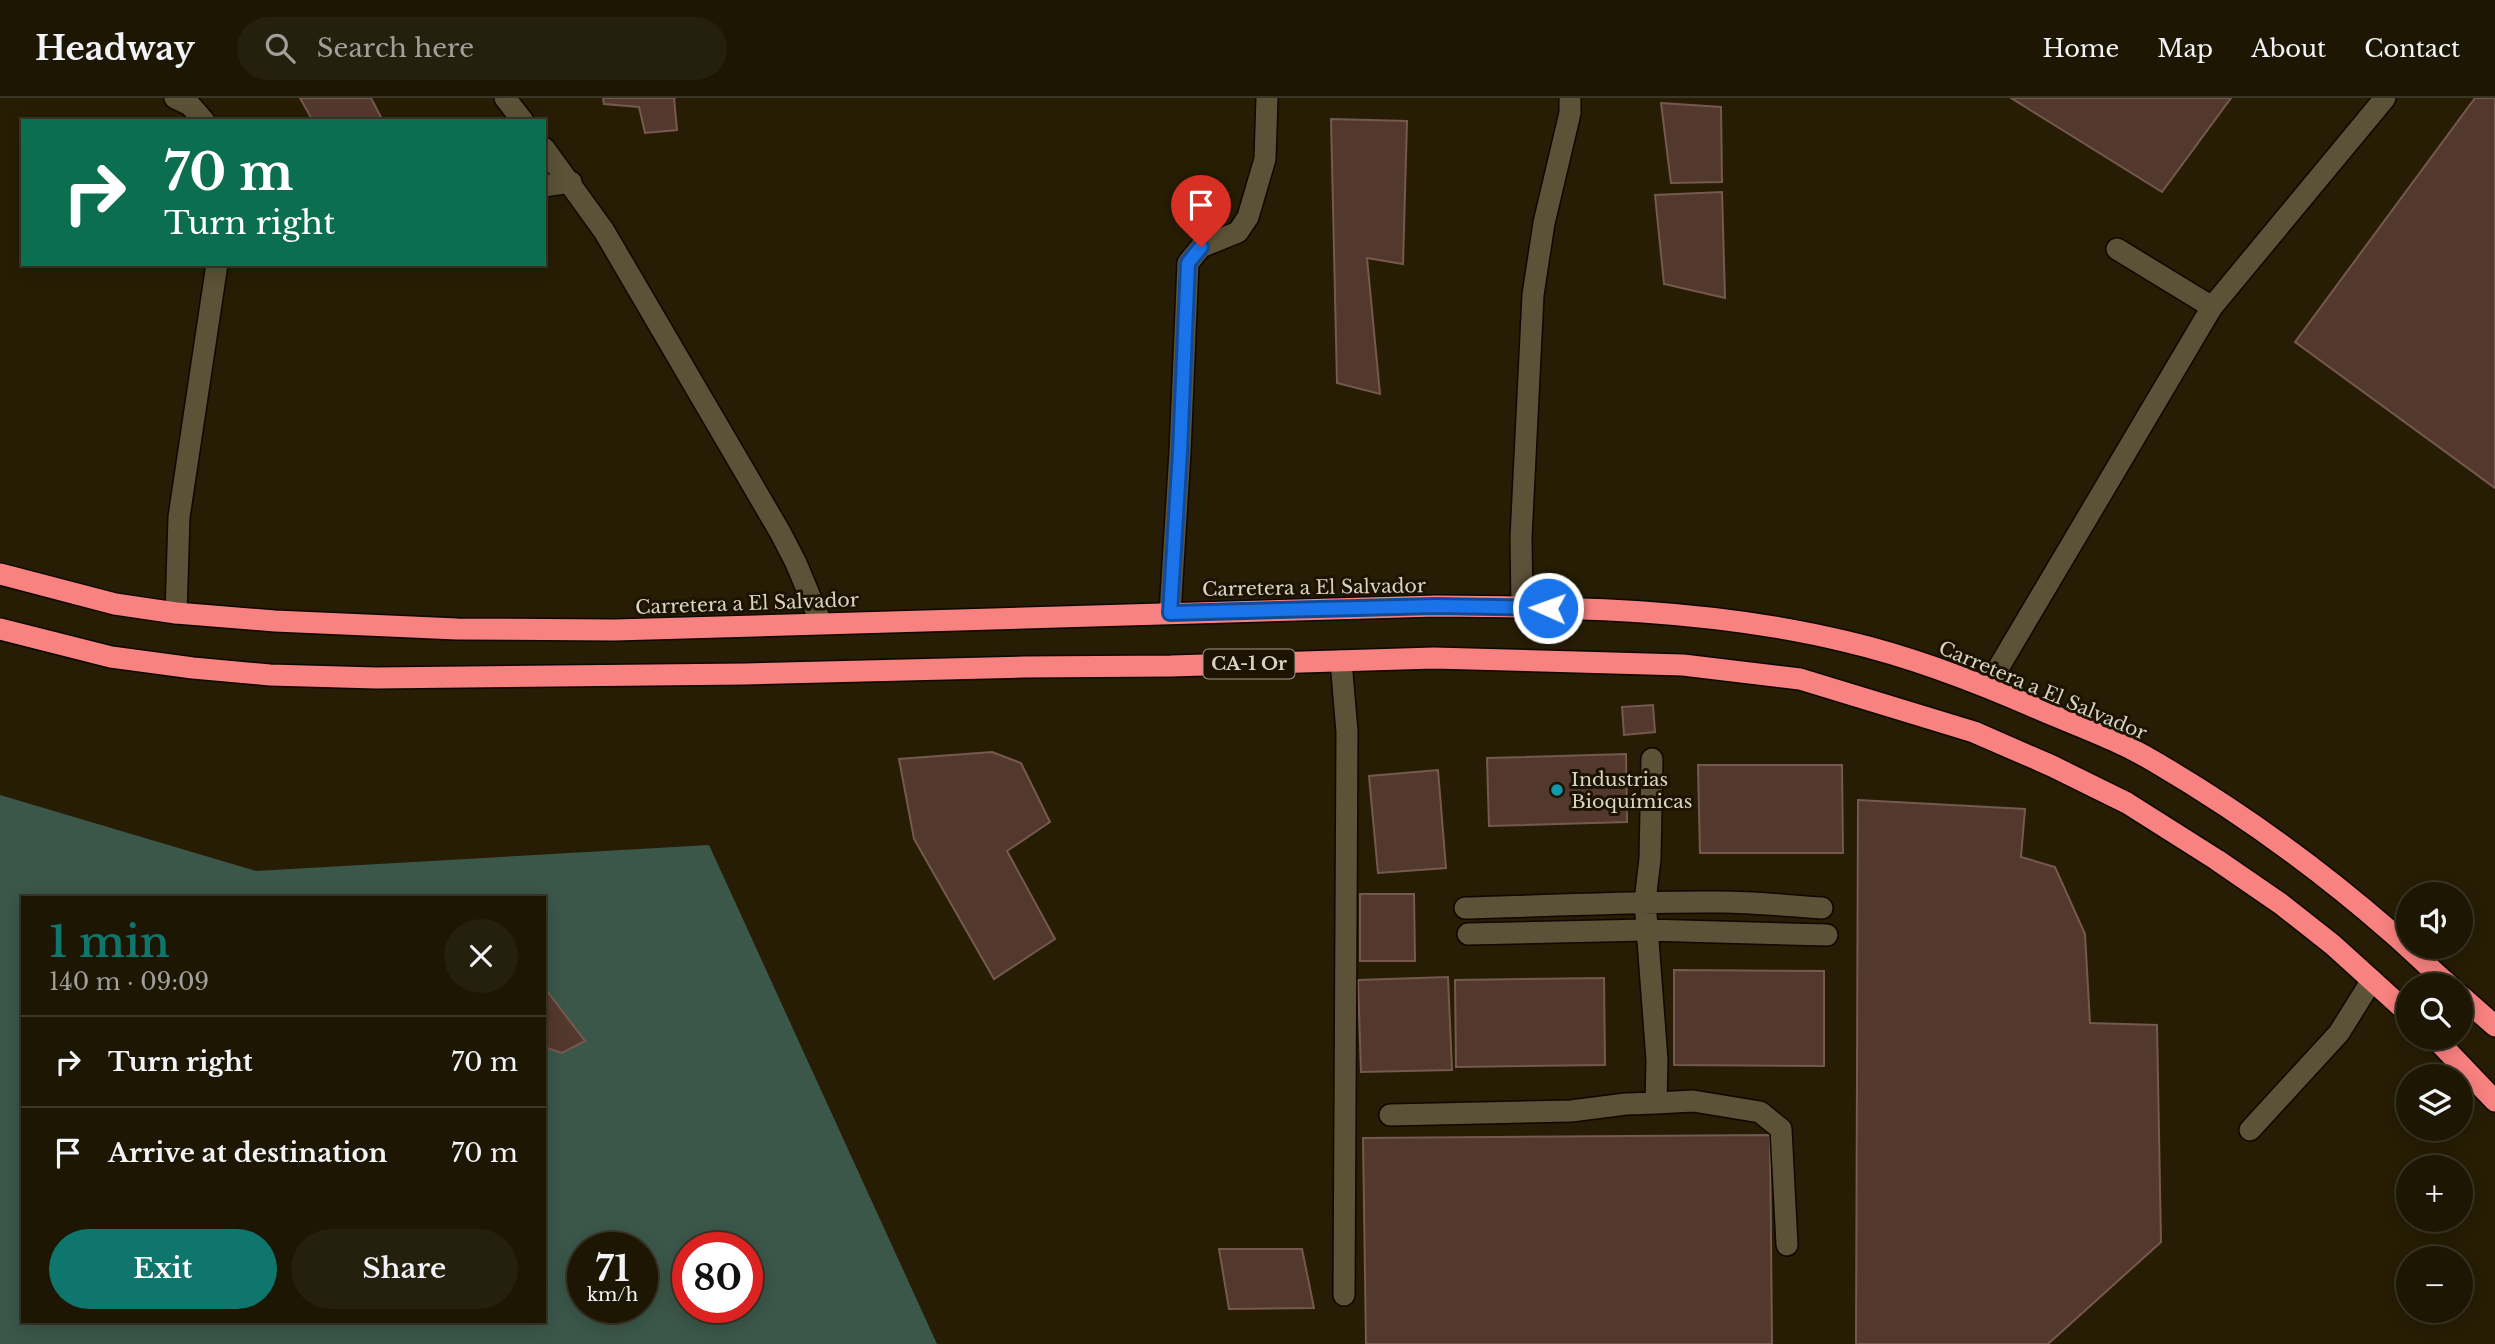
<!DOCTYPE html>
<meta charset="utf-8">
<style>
:root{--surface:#1c1603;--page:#251f0d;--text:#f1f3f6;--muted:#a09f9a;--line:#3a3525;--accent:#0f766e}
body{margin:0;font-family:"Libre Baskerville",serif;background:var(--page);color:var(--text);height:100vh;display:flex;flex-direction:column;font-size:26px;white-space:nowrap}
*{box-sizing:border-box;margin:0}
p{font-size:23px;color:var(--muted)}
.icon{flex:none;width:38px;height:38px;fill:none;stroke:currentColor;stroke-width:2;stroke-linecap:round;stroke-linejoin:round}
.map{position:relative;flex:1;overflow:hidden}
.details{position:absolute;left:21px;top:798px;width:525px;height:427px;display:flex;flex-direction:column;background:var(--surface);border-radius:0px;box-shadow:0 4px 18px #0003,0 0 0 2px var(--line)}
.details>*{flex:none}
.top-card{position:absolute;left:21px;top:21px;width:525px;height:147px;border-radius:0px;box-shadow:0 4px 18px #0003,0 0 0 2px var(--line);background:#0b6e4f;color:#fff;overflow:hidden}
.tools{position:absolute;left:2396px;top:784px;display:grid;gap:14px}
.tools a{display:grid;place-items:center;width:77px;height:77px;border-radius:50%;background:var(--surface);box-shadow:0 4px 18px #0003,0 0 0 2px var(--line);font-size:35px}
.speed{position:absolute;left:567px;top:1134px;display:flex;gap:14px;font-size:35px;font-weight:700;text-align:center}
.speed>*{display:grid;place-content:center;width:91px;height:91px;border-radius:50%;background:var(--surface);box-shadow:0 4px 18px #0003,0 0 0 2px var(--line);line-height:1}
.speed small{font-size:18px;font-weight:400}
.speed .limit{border:10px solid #d22;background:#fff;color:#111}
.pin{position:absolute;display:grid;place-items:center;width:60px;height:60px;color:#fff;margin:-72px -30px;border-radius:50% 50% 50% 0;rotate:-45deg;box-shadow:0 0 7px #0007}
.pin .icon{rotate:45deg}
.me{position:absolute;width:77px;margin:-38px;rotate:272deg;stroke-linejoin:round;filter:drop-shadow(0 0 5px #0008)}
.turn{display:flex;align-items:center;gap:24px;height:147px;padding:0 28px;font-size:32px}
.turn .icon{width:91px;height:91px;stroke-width:2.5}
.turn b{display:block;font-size:49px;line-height:60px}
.round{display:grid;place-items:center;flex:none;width:74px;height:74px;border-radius:37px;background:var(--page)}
.summary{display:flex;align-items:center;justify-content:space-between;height:119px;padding:0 28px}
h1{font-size:42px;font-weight:600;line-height:52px;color:var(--accent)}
.primary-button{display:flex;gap:14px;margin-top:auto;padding:14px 28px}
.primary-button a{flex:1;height:80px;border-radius:42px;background:var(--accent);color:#fff;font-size:28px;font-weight:600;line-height:80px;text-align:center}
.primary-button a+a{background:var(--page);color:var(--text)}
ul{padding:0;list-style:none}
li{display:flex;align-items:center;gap:21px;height:91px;padding:0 28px;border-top:2px solid var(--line)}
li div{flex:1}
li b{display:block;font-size:26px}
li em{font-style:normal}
header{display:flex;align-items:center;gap:42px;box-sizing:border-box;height:98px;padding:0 35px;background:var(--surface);border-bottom:2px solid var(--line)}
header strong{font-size:33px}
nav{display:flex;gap:38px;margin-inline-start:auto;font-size:24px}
.search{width:490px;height:63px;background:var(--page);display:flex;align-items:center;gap:18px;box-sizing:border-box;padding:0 24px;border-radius:38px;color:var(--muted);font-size:26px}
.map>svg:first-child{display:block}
.forest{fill:#3b574a;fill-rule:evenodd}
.building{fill:#53382e;stroke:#75594e;stroke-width:2}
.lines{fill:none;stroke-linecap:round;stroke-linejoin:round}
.lane-casing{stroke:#0f0700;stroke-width:24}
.street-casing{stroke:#0f0700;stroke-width:24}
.highway-casing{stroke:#0f0700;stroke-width:24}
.lane{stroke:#5b5237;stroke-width:21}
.street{stroke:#5b5237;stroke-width:21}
.highway{stroke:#f8827f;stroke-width:21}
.route-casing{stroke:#114b97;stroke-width:18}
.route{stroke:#1a73e8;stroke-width:12}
.culture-dot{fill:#0f9aa8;stroke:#1c1400;stroke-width:2.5}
.labels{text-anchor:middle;stroke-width:6;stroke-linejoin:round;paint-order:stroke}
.shield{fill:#1c1400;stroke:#a09a8a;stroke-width:2}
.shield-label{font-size:18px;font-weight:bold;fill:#d9d3c5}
.street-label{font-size:19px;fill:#d9d3c5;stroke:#1c1400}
.poi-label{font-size:19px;fill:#d9d3c5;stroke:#1c1400;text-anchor:start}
</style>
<header>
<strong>Headway</strong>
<div class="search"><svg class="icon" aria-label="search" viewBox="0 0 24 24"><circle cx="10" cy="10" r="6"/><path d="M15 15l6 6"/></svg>Search here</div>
<nav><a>Home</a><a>Map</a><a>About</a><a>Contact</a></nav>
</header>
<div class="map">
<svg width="2495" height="1246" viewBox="0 0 2495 1246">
<rect width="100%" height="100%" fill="#261d04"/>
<path class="forest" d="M0 697 256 773 709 747 937 1246H0ZM23 800H544V1223H23ZM583 1150H642V1209H583ZM688 1150H747V1209H688Z"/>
<path class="building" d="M300 0H371L383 23H313Z
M603 0H676H674L677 32 645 35 639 9 604 6Z
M2011 0H2231L2162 94Z
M2475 0H2495V390L2295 244Z
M1661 5 1721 9 1722 84 1671 85Z
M1331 21 1407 23 1403 166 1367 160 1380 296 1337 285Z
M1722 94 1725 200 1664 186 1655 97Z
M1653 607 1655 634 1624 637 1622 609Z
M992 654 1021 665 1050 724 1007 753 1055 841 994 881 914 741 899 661Z
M1626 656 1627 724 1489 728 1487 660Z
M1698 667H1842L1843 755H1700Z
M1438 672 1446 770 1378 775 1369 678Z
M1858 702 2025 711 2021 759 2055 769 2085 836 2090 925 2157 927 2161 1144 2048 1246H1856Z
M1360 796H1414L1415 863H1360Z
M1674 872 1824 873V968L1674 967Z
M1448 879 1452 972 1361 974 1358 882Z
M1604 880 1605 967 1456 969 1455 882Z
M544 889 585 943 562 955 544 949Z
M1770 1037 1772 1246H1366L1363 1040Z
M1219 1151H1302L1314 1210 1229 1211Z"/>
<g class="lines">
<defs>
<path id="lane" d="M175 0 190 7 204 23
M544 88 571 84
M2117 151 2212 209
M1522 509 1521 440 1533 197 1544 125 1570 15V0
M176 515 179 419 217 166
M1170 515 1180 354 1188 165 1201 149 1238 134 1248 119 1265 61 1267 0
M1987 589 2212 209 2385 0
M1465 810C1551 808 1636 803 1721 804 1755 804 1789 808 1822 810
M1468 836 1646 832 1827 837
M1656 1005 1693 1003 1760 1014 1781 1031 1787 1147
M1390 1017 1571 1013 1626 1006 1656 1005 1657 962 1645 803 1650 761 1652 661
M2250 1032 2339 935 2372 882"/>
<path id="street" d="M505 0 523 23
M544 50 604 133 780 434 796 465 821 525
M1341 563 1347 634 1344 1197"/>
<path id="highway" d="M0 476 115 506 176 515 275 523 457 531 615 532 1436 508C1573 509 1714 511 1848 544 1916 560 1980 585 2043 613 2081 629 2120 643 2155 664 2237 712 2320 772 2391 834 2411 851 2429 870 2449 887
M0 531 111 559 193 570 270 577 376 580 745 576 1024 569 1171 568 1434 560 1683 567 1800 581 1974 634 2052 668 2127 705 2217 762 2281 806 2333 847 2408 915
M2460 897 2495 928
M2435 940 2495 1003"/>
</defs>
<use href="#lane" class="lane-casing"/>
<use href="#street" class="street-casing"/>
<use href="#highway" class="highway-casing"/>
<use href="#lane" class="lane"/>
<use href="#street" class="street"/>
<use href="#highway" class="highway"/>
</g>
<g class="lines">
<defs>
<path id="route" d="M1201 149 1188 165 1180 354 1170 515 1436 508 1548 510"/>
</defs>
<use href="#route" class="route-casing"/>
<use href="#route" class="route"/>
</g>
<circle class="culture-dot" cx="1557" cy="692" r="7"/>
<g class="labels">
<rect class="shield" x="1203.5" y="551.5" width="91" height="29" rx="5"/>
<g class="shield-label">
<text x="1249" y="572">CA-1 Or</text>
</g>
<g class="street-label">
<text transform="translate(1314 489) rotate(-1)" y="7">Carretera a El Salvador</text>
<text transform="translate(747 505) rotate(-2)" y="7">Carretera a El Salvador</text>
<text transform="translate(2043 592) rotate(23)" y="7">Carretera a El Salvador</text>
</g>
<g class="poi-label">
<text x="1571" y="688">Industrias<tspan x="1571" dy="22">Bioquímicas</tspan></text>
</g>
</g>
</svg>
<div class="tools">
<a><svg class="icon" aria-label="sound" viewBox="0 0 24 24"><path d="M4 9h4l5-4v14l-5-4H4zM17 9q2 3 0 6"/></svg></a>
<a><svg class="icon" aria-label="search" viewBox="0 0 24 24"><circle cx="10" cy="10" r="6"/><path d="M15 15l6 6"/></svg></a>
<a><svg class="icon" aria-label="layers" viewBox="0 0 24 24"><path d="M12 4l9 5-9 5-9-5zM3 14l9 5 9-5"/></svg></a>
<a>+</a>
<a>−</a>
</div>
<div class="speed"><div>71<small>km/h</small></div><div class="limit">80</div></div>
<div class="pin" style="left:1201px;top:149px;background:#d93025"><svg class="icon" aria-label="arrive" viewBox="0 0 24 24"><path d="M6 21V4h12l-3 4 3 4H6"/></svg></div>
<svg class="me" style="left:1548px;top:510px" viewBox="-20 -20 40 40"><circle r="17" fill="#1a73e8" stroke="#fff" stroke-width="3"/><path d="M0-11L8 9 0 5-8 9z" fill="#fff"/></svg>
<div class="top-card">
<div class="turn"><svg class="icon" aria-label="right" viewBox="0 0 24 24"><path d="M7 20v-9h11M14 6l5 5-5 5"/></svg><div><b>70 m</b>Turn right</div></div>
</div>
<section class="details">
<div class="summary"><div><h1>1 min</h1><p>140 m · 09:09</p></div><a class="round"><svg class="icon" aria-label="close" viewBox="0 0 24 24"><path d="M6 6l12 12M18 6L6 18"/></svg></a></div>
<ul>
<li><svg class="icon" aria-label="right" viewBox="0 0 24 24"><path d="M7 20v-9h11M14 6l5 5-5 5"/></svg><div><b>Turn right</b></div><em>70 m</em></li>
<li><svg class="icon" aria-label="arrive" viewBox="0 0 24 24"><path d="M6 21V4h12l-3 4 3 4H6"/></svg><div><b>Arrive at destination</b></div><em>70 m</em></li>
</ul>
<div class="primary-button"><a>Exit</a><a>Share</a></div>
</section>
</div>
